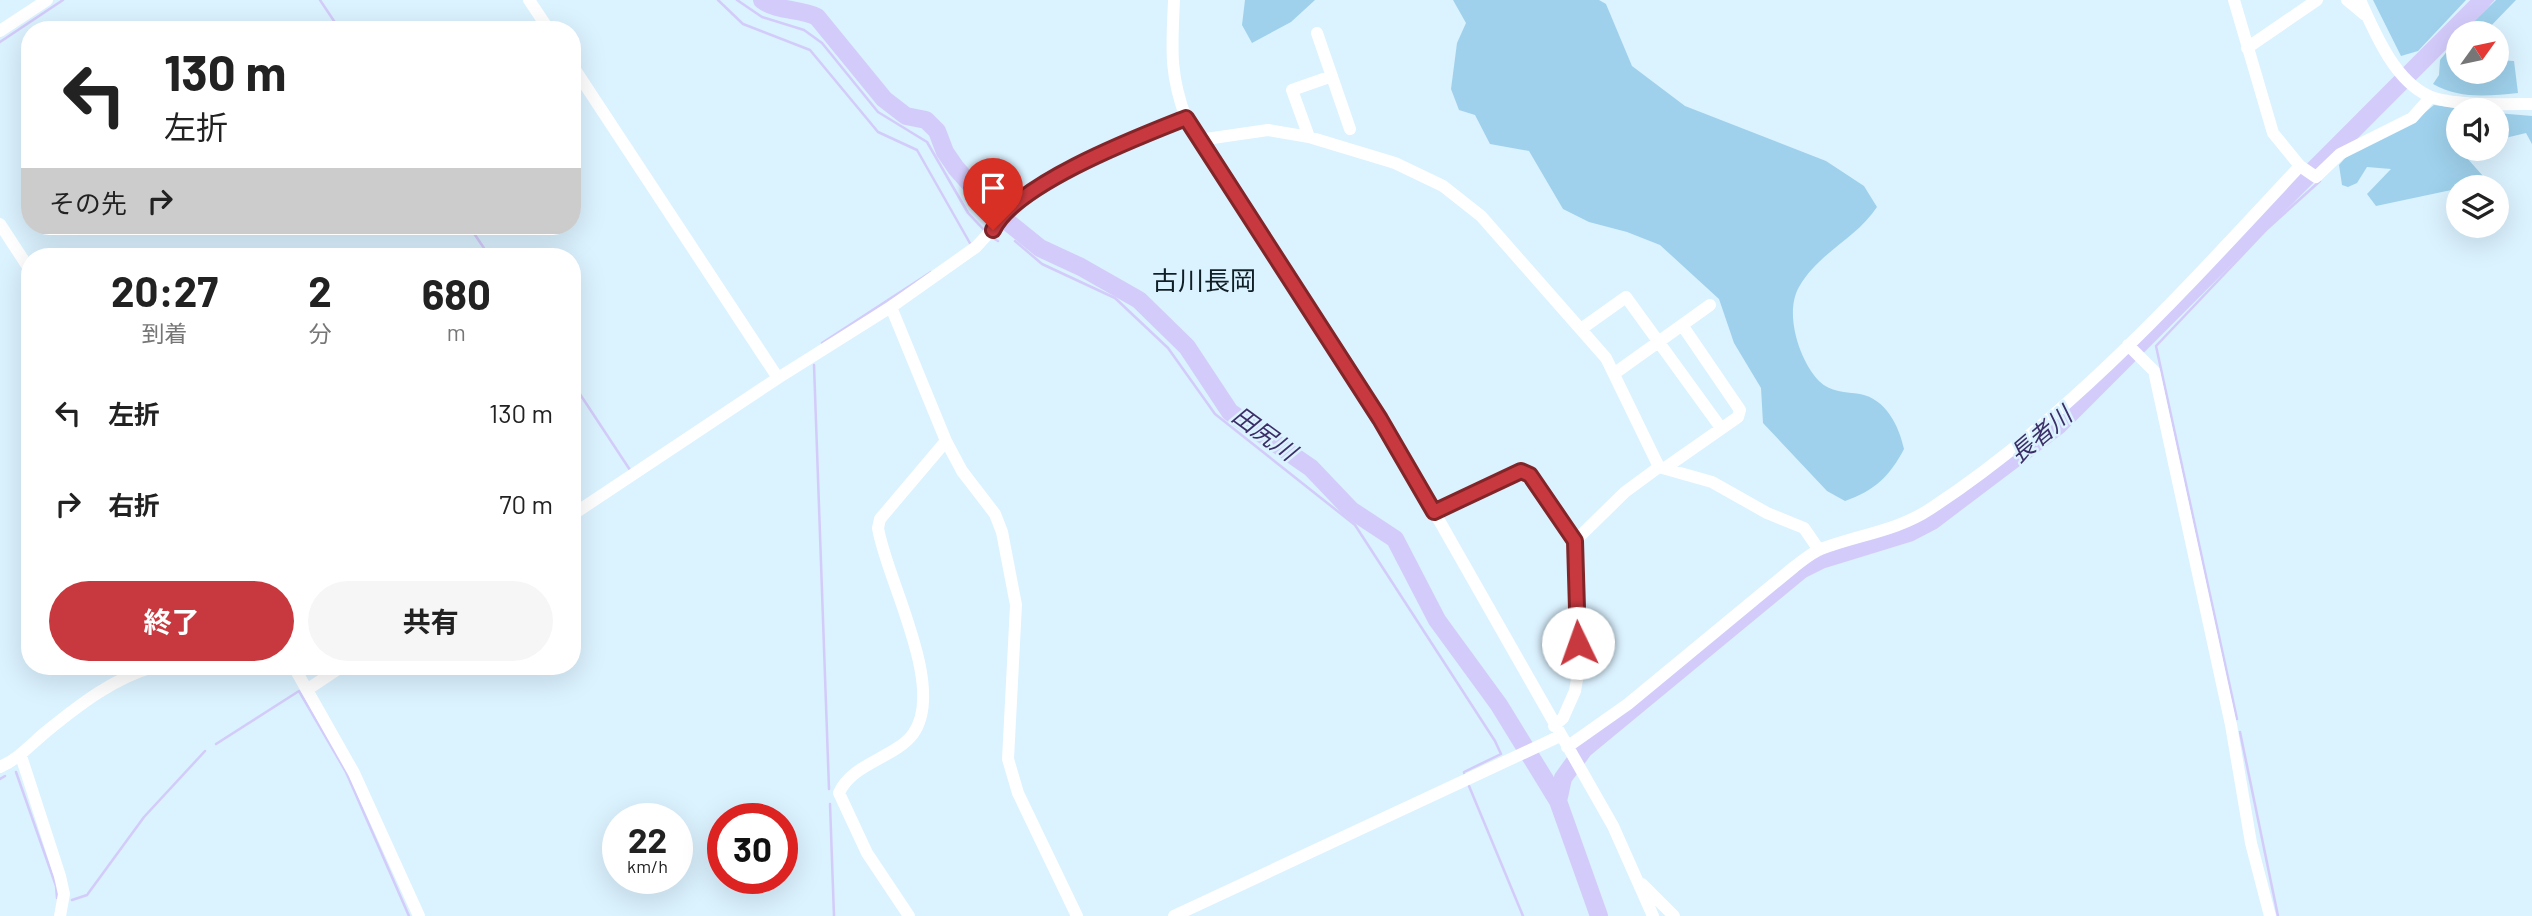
<!DOCTYPE html>
<html lang="ja">
<meta charset="utf-8">
<style>
:root{--surface:#fff;--page:#f6f6f6;--text:#222;--muted:#767676;--accent:#c8393f}
body{margin:0;font-family:Barlow,"Noto Sans JP",sans-serif;background:var(--page);color:var(--text);height:100vh;display:flex;flex-direction:column;font-size:26px;white-space:nowrap}
*{box-sizing:border-box;margin:0}
p{font-size:23px;color:var(--muted)}
.icon{flex:none;width:38px;height:38px;fill:none;stroke:currentColor;stroke-width:2;stroke-linecap:round;stroke-linejoin:round}
.map{position:relative;flex:1;overflow:hidden}
.panel{position:absolute;left:21px;top:248px;width:560px;height:427px;display:flex;flex-direction:column;background:var(--surface);border-radius:28px;box-shadow:0 7px 28px #0002}
.panel>*{flex:none}
.banner{position:absolute;left:21px;top:21px;width:560px;height:214px;border-radius:28px;box-shadow:0 7px 28px #0002;background:#fff;color:var(--text);overflow:hidden}
.needle{width:46px;rotate:57deg}
.buttons{position:absolute;left:2446px;top:21px;display:grid;gap:14px}
.buttons a{display:grid;place-items:center;width:63px;height:63px;border-radius:50%;background:var(--surface);box-shadow:0 7px 28px #0002;font-size:35px}
.speed{position:absolute;left:602px;top:803px;display:flex;gap:14px;font-size:35px;font-weight:700;text-align:center}
.speed>*{display:grid;place-content:center;width:91px;height:91px;border-radius:50%;background:var(--surface);box-shadow:0 7px 28px #0002;line-height:1}
.speed small{font-size:18px;font-weight:400}
.speed .limit{border:10px solid #d22;background:#fff;color:#111}
.pin{position:absolute;display:grid;place-items:center;width:60px;height:60px;color:#fff;margin:-72px -30px;border-radius:50% 50% 50% 0;rotate:-45deg;box-shadow:0 0 7px #0007}
.pin .icon{rotate:45deg}
.me{position:absolute;width:77px;margin:-38px;rotate:357deg;stroke-linejoin:round;filter:drop-shadow(0 0 5px #0008)}
.turn{display:flex;align-items:center;gap:24px;height:147px;padding:0 28px;font-size:32px}
.turn .icon{width:91px;height:91px;stroke-width:2.5}
.turn b{display:block;font-size:49px;line-height:60px}
.then{display:flex;align-items:center;height:66px;padding:0 28px;background:#0003;gap:14px;font-size:26px}
.eta{display:flex;justify-content:space-evenly;align-items:center;height:119px;text-align:center}
.eta b{font-size:42px;font-weight:700;line-height:49px}
.cta{display:flex;gap:14px;margin-top:auto;padding:14px 28px}
.cta a{flex:1;height:80px;border-radius:42px;background:var(--accent);color:#fff;font-size:28px;font-weight:700;line-height:80px;text-align:center}
.cta a+a{background:var(--page);color:var(--text)}
ul{padding:0;list-style:none}
li{display:flex;align-items:center;gap:21px;height:91px;padding:0 28px}
li div{flex:1}
li b{display:block;font-size:26px}
li em{font-style:normal}
.map>svg:first-child{display:block}
.green{fill:#9fd1ec}
.lines{fill:none;stroke-linecap:round;stroke-linejoin:round}
.stream{stroke:#d3cbfa;stroke-width:2.5}
.river{stroke:#d3cbfa;stroke-width:18}
.minor{stroke:#fff;stroke-width:12}
.route-casing{stroke:#822529;stroke-width:18}
.route{stroke:#c8393f;stroke-width:12}
.labels{text-anchor:middle;stroke-width:5;stroke-linejoin:round;paint-order:stroke}
.water-label{font-size:24px;font-style:italic;fill:#3c2e67;stroke:#dbf2ff}
.quarter-label{font-size:26px;fill:#101e25;stroke:#dbf2ff}
</style>
<div class="map">
<svg width="2532" height="916" viewBox="0 0 2532 916">
<rect width="100%" height="100%" fill="#dbf2ff"/>
<path class="green" d="M1245 0H1315L1291 22 1252 43 1242 25Z
M1453 0H1599L1606 4 1632 66 1685 106 1826 161 1864 186 1877 207C1856 239 1819 252 1799 287 1784 313 1799 360 1819 381 1830 392 1846 392 1860 394 1886 399 1899 426 1904 449 1890 476 1874 491 1845 501L1827 491 1763 423 1761 388 1734 343 1719 299 1660 245 1627 232 1589 222 1563 209 1529 151 1490 144 1475 115 1459 110 1451 89 1457 43 1466 23Z
M2373 0H2466L2418 51 2401 56Z
M2496 0H2516L2484 33H2462Z
M2459 37V55L2453 59 2459 60V72H2497V60L2514 61 2518 93C2488 96 2459 99 2433 84L2439 75 2440 60Z
M2434 105 2472 110H2459V149H2468L2467 158 2483 176 2487 187H2459V197L2456 189 2376 206 2367 194 2391 169 2367 167 2357 183 2348 187 2342 185 2339 165 2347 156 2412 123Z
M2497 113 2532 116V144L2526 133 2497 140Z"/>
<g class="lines">
<path class="stream" d="M320 0 340 30
M718 0 743 24 810 50 878 132 917 150 971 245
M737 0 762 17 804 30 822 43 878 112 927 142 968 213 985 231
M2459 33 2493 0
M0 42 63 0
M2429 63 2459 34
M469 226 490 257
M993 238 998 241
M1015 241 1042 264 1115 298 1168 348 1215 414 1355 525 1495 741 1501 754 1464 772 1465 776
M822 343 931 272
M814 365 829 789
M572 382 630 470
M2237 719 2156 346 2267 229 2320 181
M2240 732 2278 916
M216 744 299 691 346 772 409 916
M16 772 56 886 57 898
M0 779 5 776
M1469 786 1523 916
M830 804 834 916
M72 900 87 895 144 817 205 751"/>
<path class="river" d="M762 0C778 12 799 8 817 17L884 99 906 116 926 120 937 131 945 152 956 168 993 210 1040 248 1081 267 1139 300 1187 347 1230 412 1311 468 1351 510 1395 539 1437 620 1499 705 1558 801 1599 916
M1558 801 1563 778 1584 749 1801 570 1821 560 1909 533 1932 521 2059 425 2483 0"/>
<path class="minor" d="M529 0 549 30
M1174 0C1172 47 1169 73 1186 118L1407 464 1613 826 1653 916
M2234 0 2273 133 2300 166
M2347 0 2365 15
M2360 0C2375 33 2394 80 2429 96 2451 106 2507 104 2532 104
M0 31 47 0
M1317 33 1350 129
M2247 48 2317 0
M572 65 778 378 891 307 976 247 1021 198 1060 175 1186 118
M1309 137 1292 90 1332 76
M1199 140 1268 130 1309 137 1395 163 1443 186 1481 216 1606 358 1659 467
M0 224 30 270
M891 307 946 441 962 471 995 514 1002 532 1016 605 1008 759 1018 793 1077 916
M1581 329 1626 297 1721 428
M2128 345 2154 371 2231 725 2251 843 2270 916
M1615 373 1710 305
M1665 468 1738 417 1740 410 1682 325
M1434 512 1521 471 1530 475 1575 541 1579 668 1575 691 1563 718 1554 726
M572 515 778 378
M1575 541 1625 492 1659 467 1712 482 1767 513 1804 528 1819 550
M294 667 354 773 419 916
M308 689 341 667
M1567 747 1628 704 1794 567C1802 561 1811 553 1821 549 1857 535 1897 531 1930 509 2072 416 2185 289 2300 166L2316 177 2340 154 2412 118 2431 97
M21 756 60 876 64 894 60 916
M0 767C20 758 31 744 47 731 79 705 115 677 154 667
M1642 884 1674 916
M909 916 867 853 839 793C852 763 895 758 913 734 947 687 886 579 878 528L880 519 946 441
M1174 916 1560 736"/>
</g>
<g class="lines">
<defs>
<path id="route" d="M993 230C1015 184 1138 137 1186 118L1380 419 1434 512 1521 471 1530 475 1575 541 1578 643"/>
</defs>
<use href="#route" class="route-casing"/>
<use href="#route" class="route"/>
</g>
<g class="labels">
<g class="water-label">
<text transform="translate(1264 434) rotate(36)" y="8">田尻川</text>
<text transform="translate(2041 435) rotate(-40)" y="8">長者川</text>
</g>
<g class="quarter-label">
<text x="1204" y="290">古川長岡</text>
</g>
</g>
</svg>
<div class="buttons">
<a><svg class="needle" viewBox="-14 -14 28 28"><path d="M0-13l5 13h-10z" fill="#e53935"/><path d="M0 13l5-13h-10z" fill="#767676"/></svg></a>
<a><svg class="icon" aria-label="sound" viewBox="0 0 24 24"><path d="M4 9h4l5-4v14l-5-4H4zM17 9q2 3 0 6"/></svg></a>
<a><svg class="icon" aria-label="layers" viewBox="0 0 24 24"><path d="M12 4l9 5-9 5-9-5zM3 14l9 5 9-5"/></svg></a>
</div>
<div class="speed"><div>22<small>km/h</small></div><div class="limit">30</div></div>
<div class="pin" style="left:993px;top:230px;background:#d93025"><svg class="icon" aria-label="arrive" viewBox="0 0 24 24"><path d="M6 21V4h12l-3 4 3 4H6"/></svg></div>
<svg class="me" style="left:1578px;top:643px" viewBox="-20 -20 40 40"><circle r="19" fill="#fff"/><path d="M0-13L10 11 0 6-10 11z" fill="#c8393f"/></svg>
<div class="banner">
<div class="turn"><svg class="icon" aria-label="left" viewBox="0 0 24 24"><path d="M17 20v-9H6M10 6l-5 5 5 5"/></svg><div><b>130 m</b>左折</div></div>
<div class="then">その先<svg class="icon" aria-label="right" viewBox="0 0 24 24"><path d="M7 20v-9h11M14 6l5 5-5 5"/></svg></div>
</div>
<section class="panel">
<div class="eta">
<div><b>20:27</b><p>到着</p></div>
<div><b>2</b><p>分</p></div>
<div><b>680</b><p>m</p></div>
</div>
<ul>
<li><svg class="icon" aria-label="left" viewBox="0 0 24 24"><path d="M17 20v-9H6M10 6l-5 5 5 5"/></svg><div><b>左折</b></div><em>130 m</em></li>
<li><svg class="icon" aria-label="right" viewBox="0 0 24 24"><path d="M7 20v-9h11M14 6l5 5-5 5"/></svg><div><b>右折</b></div><em>70 m</em></li>
</ul>
<div class="cta"><a>終了</a><a>共有</a></div>
</section>
</div>
